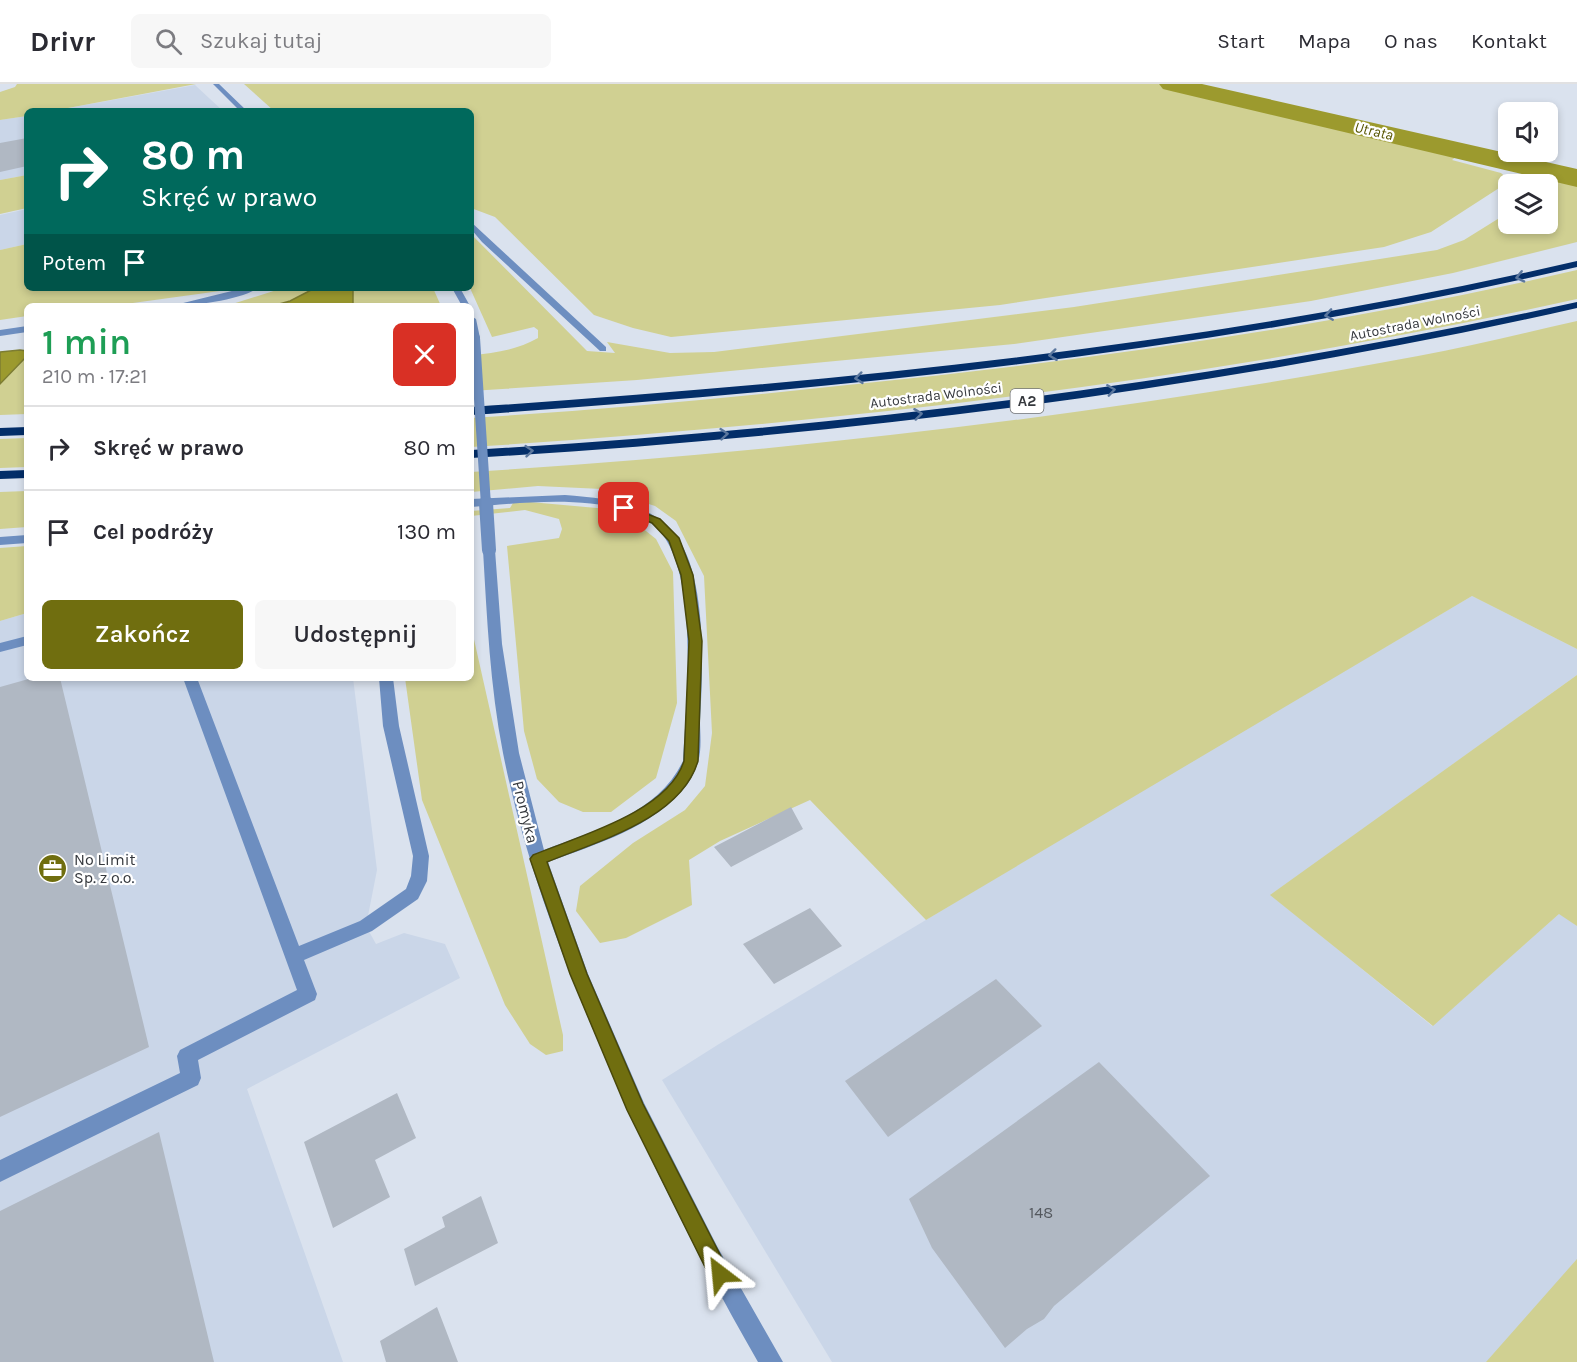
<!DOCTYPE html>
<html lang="pl">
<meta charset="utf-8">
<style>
:root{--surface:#fff;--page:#f7f7f7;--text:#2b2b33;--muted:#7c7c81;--line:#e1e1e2;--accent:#706e0f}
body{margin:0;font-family:Karla,sans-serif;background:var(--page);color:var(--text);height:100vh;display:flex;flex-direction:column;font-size:22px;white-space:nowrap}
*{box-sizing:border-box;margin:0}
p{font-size:20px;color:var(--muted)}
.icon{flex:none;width:33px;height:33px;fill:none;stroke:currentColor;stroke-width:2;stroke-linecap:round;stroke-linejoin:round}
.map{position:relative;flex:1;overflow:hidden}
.details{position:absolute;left:24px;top:219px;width:450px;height:378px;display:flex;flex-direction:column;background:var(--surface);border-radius:9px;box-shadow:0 3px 9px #0003}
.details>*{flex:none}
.top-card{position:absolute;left:24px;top:24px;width:450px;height:183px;border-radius:9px;box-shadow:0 3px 9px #0003;background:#00695c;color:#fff;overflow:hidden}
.controls{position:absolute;left:1498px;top:18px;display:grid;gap:12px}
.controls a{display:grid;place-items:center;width:60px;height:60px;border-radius:9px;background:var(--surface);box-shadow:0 3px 9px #0003;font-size:30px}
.pin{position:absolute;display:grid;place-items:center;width:51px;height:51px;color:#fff;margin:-26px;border-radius:12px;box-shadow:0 3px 9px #0006}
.me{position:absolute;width:66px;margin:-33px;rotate:331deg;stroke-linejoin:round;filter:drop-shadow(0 0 4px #0008)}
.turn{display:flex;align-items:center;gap:21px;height:126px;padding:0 18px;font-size:27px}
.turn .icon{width:78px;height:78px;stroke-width:2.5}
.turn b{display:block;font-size:42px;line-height:51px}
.then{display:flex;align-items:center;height:57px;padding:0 18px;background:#0003;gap:12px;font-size:22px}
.round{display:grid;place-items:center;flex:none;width:63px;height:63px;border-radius:9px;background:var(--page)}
.head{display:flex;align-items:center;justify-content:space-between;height:102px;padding:0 18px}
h1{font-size:36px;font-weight:600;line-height:45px;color:#1e9e55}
.primary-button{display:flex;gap:12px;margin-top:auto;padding:12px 18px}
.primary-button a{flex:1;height:69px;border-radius:9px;background:var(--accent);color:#fff;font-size:24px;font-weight:600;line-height:69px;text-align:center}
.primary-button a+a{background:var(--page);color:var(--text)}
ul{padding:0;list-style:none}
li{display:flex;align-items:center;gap:18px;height:84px;padding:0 18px;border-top:2px solid var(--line)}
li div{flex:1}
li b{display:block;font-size:22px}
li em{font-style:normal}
header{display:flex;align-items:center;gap:36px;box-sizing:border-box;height:84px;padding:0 30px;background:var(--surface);border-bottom:2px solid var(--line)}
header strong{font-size:28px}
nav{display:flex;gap:33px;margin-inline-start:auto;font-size:21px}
.search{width:420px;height:54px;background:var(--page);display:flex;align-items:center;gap:15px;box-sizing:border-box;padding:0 21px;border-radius:9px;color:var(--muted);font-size:22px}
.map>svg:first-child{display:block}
.built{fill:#cad6e8}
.green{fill:#d0d092}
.water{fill:#9c9a2e;stroke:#7d7d32;stroke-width:1.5}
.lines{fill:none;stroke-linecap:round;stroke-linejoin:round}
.river{fill:#9c9a2e;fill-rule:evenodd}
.building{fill:#b0b8c3}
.minor{fill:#6d8ec0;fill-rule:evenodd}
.highway{fill:#032e69;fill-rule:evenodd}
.minor-bridge-far1{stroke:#6d8ec0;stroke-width:10}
.minor-bridge{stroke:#6d8ec0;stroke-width:14}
.oneway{stroke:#5b779e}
.route{fill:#706e0f;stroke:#49480a;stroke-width:1.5}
.labels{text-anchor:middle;stroke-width:4.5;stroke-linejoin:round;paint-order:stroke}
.far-street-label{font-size:14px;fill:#35383d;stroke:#fff}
.far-water-label{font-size:15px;font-style:italic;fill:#565400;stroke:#fff}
.shield{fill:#fff;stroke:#727477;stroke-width:1.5}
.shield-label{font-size:15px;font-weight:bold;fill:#35383d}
.street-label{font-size:16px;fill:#35383d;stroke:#fff}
.poi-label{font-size:16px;fill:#35383d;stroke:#fff;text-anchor:start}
.near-number-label{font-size:16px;fill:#54585e}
</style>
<header>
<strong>Drivr</strong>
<div class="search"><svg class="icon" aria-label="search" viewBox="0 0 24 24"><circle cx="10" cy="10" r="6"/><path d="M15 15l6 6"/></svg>Szukaj tutaj</div>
<nav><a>Start</a><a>Mapa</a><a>O nas</a><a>Kontakt</a></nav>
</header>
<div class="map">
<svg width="1577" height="1278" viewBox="0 0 1577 1278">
<rect width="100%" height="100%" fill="#dae2ee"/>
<path class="built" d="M195 1 223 27H52Z
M27 32V91L0 96V36Z
M27 125V160L0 166V131Z
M1472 512 1577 565V591L1271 811 1432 942 1560 829 1577 842V1181L1488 1278H832L662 996 719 960 1171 689Z
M27 529V594H353L377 786 366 842 376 860 404 849 445 860 460 894 247 1005 343 1278H0V537Z"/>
<path class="green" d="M17 0H196L52 27H27V32L0 36V8L15 3Z
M244 0H1158L1577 96V158L1453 189 1311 217 1014 260 637 296 471 307V271C495 269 517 266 538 254V246L534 243 492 253 470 204 471 150 587 267 615 269 607 258 670 269 714 268 1074 223 1437 166 1464 156 1509 128V140H1548V100L1518 85 1458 71 1452 76 1501 89 1510 97 1431 148 1384 163 1000 221 671 253 633 244 594 231 495 133 471 124V27H274Z
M27 91V124L0 130V96Z
M27 160V204H226L220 207 111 222H27V232L0 236V166Z
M1577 186V215C1213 296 842 339 471 363V334C600 326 728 314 857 300 1099 275 1340 241 1577 186Z
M283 204H315C288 224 258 222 226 222Z
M353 204H433L441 222H353Z
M1577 237V565L1472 512 926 836 810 716 720 757 689 776 692 821 626 854 600 859 576 827 580 802 633 759 685 726 705 702 712 649 704 492 676 437 655 422 602 405 538 402 471 408V388C788 368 1106 331 1418 272 1471 262 1524 249 1577 237Z
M27 272V330L0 331V300Z
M27 354V383L0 384V355Z
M27 407V443L0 445V408Z
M530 418 608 425 631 435 656 455 673 488 677 619 656 694 611 728H583L559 718 537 695 524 647 507 462 559 454 562 445 559 435 525 426 471 432V427L510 424 513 419Z
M27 462V529L0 537V464Z
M471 542 563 951V967L546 971 530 960 505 921 422 716 405 594H471Z
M1577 591V842L1559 830 1433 942 1270 811Z
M1577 1175V1278H1486Z"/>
<path class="water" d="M315 204H353V222H272L290 217Z
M20 266 27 267V272L0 300V268Z"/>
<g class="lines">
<path class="river" d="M1159 0H1202L1577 85V103L1171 7 1163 5Z"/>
</g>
<path class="building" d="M27 54V82L0 88V59Z
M32 594H60L149 963 0 1033V603Z
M791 723 803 745 731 783 714 763Z
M810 824 842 862 774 900 743 860Z
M996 895 1042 942 888 1053 845 997Z
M1099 978 1210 1092 1054 1222 1044 1235 1027 1245 1005 1264 932 1164 909 1115Z
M397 1009 416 1054 375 1076 390 1113 333 1144 304 1058Z
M159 1048 214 1278H0V1127Z
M481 1112 498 1159 415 1202 404 1165 445 1143 442 1133Z
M437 1223 458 1278H386L380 1257Z"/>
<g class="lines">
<path class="minor" d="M213 0H219L247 27H240Z
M471 138 606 263V267H600L482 158 471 145Z
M244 204H258C241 216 193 222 171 222Z
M452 204H460L470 222H462Z
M471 232 476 235 480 254 475 257 471 255Z
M27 242V248L0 252V246Z
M565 411C603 414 653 418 677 453 707 495 703 586 700 637 700 649 702 665 698 678 696 685 691 696 686 702 653 744 596 760 548 778L588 890 644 1019 718 1164 783 1278H758C696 1170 641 1060 593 945 555 856 522 764 503 669 490 602 487 534 483 466L485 463H493L495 466 502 560 519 669 544 766C595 746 658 730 683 677 686 620 702 476 651 439 605 408 523 419 471 423V415Z
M27 451V459L0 461V453Z
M27 552V561L0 568V559Z
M183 594H197L299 862 360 837 406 805 411 792 413 772 383 642 379 594H393L399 642 429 772 427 797 418 815 372 847 304 876 317 910 315 916 198 976 201 994 198 1001 0 1098V1076L180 989 177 972 180 966 297 906Z"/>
<path class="highway" d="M1577 177V183C1214 268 842 305 471 331V323C842 298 1214 261 1577 177Z
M1577 218V224C1214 306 842 352 471 374V366C842 344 1214 298 1577 218Z
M27 343V351L0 352V344Z
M27 386V394L0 395V387Z"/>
<path class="minor-bridge-far1" d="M475 254 486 421"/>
<path class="minor-bridge" d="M486 419 489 466"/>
</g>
<defs><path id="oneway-chevron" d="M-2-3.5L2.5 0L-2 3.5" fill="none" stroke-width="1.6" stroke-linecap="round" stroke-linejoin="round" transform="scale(1.5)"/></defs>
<g class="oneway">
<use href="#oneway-chevron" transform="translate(1520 193) rotate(167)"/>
<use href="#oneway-chevron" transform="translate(1329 231) rotate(171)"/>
<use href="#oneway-chevron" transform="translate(1053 271) rotate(173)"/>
<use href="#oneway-chevron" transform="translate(859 294) rotate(174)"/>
<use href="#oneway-chevron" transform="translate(1111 306) rotate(-8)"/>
<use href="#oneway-chevron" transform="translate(918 330) rotate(-7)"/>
<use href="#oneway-chevron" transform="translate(724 350) rotate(-5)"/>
<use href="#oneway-chevron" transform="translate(529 367) rotate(-5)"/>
</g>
<path class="route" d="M624 421 660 435 679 454 693 491 702 557 698 677C681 735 598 757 547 778L587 890 643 1020 730 1190 727 1197 720 1200 712 1197 627 1026 570 890 530 775 533 771C579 752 668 728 684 677L689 557 681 491 669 457 652 439 620 426V422Z"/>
<defs>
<symbol id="office-disc" viewBox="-11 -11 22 22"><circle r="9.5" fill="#706e0f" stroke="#fff"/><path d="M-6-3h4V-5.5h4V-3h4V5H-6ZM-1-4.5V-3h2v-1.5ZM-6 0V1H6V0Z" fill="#fff"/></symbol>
</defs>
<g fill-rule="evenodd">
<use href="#office-disc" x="36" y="768" width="33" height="33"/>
</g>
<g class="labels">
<g class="far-street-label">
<text transform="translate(1415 239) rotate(-11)" y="5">Autostrada Wolności</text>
<text transform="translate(936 311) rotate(-7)" y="5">Autostrada Wolności</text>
</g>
<g class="far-water-label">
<text transform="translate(1374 47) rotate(13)" y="5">Utrata</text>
</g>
<rect class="shield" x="1010.5" y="305" width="33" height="24" rx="4.5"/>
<g class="shield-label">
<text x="1027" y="322">A2</text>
</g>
<g class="street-label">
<text transform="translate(526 728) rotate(76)" y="6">Promyka</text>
</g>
<g class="poi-label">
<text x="74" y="781">No Limit<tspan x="74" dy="18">Sp. z o.o.</tspan></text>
</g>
<g class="near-number-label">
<text x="1041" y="1134">148</text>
</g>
</g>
</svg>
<div class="controls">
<a><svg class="icon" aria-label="sound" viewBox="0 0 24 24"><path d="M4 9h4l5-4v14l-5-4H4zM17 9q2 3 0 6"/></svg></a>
<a><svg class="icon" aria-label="layers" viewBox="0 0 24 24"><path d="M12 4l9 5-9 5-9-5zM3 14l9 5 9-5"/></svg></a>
</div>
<div class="pin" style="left:624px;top:424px;background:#d93025"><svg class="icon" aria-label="arrive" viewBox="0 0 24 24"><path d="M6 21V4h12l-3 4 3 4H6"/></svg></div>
<svg class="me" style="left:720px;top:1190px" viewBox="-20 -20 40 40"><path d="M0-17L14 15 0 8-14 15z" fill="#706e0f" stroke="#fff" stroke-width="4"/></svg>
<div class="top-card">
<div class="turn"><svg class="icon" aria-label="right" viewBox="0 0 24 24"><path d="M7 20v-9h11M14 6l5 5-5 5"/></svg><div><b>80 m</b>Skręć w prawo</div></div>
<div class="then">Potem<svg class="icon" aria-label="arrive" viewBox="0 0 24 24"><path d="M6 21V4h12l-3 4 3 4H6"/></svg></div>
</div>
<section class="details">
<div class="head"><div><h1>1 min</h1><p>210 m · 17:21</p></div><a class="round" style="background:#d93025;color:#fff"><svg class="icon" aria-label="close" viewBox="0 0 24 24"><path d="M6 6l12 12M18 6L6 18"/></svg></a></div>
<ul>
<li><svg class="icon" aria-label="right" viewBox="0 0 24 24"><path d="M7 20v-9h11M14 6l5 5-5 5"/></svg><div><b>Skręć w prawo</b></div><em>80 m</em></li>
<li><svg class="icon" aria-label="arrive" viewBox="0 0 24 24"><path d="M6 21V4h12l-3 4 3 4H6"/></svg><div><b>Cel podróży</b></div><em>130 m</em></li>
</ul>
<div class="primary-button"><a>Zakończ</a><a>Udostępnij</a></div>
</section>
</div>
